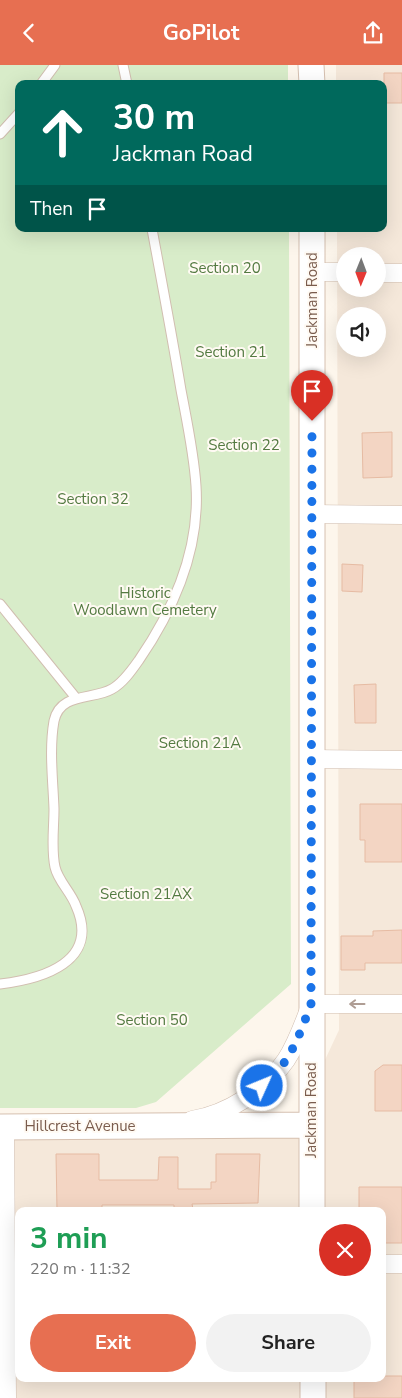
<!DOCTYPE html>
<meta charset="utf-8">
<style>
:root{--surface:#fff;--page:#f2f2f2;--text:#222;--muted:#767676;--accent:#e76f51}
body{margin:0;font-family:"Nunito Sans",sans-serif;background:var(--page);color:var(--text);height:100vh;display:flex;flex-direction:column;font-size:19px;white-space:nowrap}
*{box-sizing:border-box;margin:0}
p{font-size:16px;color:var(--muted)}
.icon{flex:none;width:28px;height:28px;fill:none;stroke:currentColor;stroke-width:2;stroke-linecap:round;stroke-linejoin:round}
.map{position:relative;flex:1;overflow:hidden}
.panel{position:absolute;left:15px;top:1142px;width:371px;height:175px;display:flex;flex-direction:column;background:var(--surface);border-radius:10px;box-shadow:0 5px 20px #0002}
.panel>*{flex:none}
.banner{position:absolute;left:15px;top:15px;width:372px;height:152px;border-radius:10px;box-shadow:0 5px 20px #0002;background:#00695c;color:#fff;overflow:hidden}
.needle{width:32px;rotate:181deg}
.fabs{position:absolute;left:336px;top:182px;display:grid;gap:10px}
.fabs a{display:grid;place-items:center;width:50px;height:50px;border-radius:50%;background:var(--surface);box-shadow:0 5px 20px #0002;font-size:25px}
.pin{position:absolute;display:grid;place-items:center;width:42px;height:42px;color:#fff;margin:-51px -21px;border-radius:50% 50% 50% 0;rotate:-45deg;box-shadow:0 0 5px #0007}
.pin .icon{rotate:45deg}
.me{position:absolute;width:55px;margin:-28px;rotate:46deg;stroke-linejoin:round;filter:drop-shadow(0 0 4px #0008)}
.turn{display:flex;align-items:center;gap:18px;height:105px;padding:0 15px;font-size:22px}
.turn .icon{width:65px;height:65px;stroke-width:2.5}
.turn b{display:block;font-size:35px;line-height:42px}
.then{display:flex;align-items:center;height:48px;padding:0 15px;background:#0003;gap:10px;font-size:19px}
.round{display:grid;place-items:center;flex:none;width:52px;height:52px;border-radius:26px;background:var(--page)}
.summary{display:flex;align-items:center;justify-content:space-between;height:85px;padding:0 15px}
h1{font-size:30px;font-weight:700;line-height:38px;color:#1e9e55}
.cta{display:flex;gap:10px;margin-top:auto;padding:10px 15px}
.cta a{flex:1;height:58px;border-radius:30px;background:var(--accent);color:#fff;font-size:20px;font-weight:700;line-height:58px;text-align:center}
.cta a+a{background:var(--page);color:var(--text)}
header{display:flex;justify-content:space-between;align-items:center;height:65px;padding:0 15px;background:var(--accent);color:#fff;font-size:22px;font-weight:700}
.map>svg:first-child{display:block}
.residential{fill:#f5e8da;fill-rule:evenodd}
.green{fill:#d8ecc9}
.building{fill:#f3d5c3;stroke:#e6bba3}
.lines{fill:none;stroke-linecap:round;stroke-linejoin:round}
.lane-casing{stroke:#d1beb0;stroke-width:11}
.street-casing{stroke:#d1beb0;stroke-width:19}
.secondary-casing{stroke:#d6c0b0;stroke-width:27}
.lane{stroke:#fff;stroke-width:9}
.street{stroke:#fff;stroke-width:18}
.secondary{stroke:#fff;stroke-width:25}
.oneway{stroke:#af9d94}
.route{stroke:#1a73e8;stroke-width:9;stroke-dasharray:0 16.2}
.labels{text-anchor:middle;stroke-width:4;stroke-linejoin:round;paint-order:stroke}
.park-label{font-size:15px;fill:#537a41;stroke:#fffaf3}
.street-label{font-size:15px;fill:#7a5c4d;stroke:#fffaf3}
</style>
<header><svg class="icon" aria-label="back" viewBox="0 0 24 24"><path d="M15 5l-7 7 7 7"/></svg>GoPilot<svg class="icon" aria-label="share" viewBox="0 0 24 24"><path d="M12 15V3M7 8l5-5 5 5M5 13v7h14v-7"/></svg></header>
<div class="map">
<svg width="402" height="1333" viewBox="0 0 402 1333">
<rect width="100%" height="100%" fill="#fdf6ec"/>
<path class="residential" d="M336 0H402V1333H0V1063L294 1061 339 965 337 164H384V19H336ZM345 191H378V224H345ZM345 251H378V284H345ZM19 1146H382V1314H19Z"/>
<path class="green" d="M0 0H288V19H19V164H289L291 919 156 1037 136 1043H0Z"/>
<path class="building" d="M384 8H402V38H384Z
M392 367V412L363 413 362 368Z
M342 499 363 500 362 527 342 526Z
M376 619V658H355L354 620Z
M360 739H402V797H365V775H360Z
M402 865V898H365V905H341V871H373V866Z
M383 1000H402V1046H375V1006Z
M56 1089H99V1115H158L159 1092H178V1124H211V1117H216V1089H260L258 1138 192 1139 193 1144H174V1140H102V1144L57 1145Z
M359 1122H402V1178H382V1146H359Z
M382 1311H402V1333H354V1314H382Z"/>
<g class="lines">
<defs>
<path id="lane" d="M123 0 127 19
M41 19 55 0
M0 69 19 48
M0 539 76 633
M0 919C42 914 101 897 76 841 71 827 58 816 55 802 51 784 54 763 54 744 53 716 49 684 54 656 60 627 93 635 112 624 123 618 132 605 139 595 174 544 200 484 196 421 194 389 187 357 181 325 172 271 162 218 152 164"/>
<path id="street" d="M313 207H345
M378 208H402
M312 449 402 450
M312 694 402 695
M192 1055C228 1049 265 1025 286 995 297 978 304 958 311 939H402
M5 1062 7 1333
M382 1199H402"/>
<path id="secondary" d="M311 0 312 19
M0 1062 311 1060
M312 1146V164
M313 1314V1333"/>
</defs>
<use href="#lane" class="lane-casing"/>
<use href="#street" class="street-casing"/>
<use href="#secondary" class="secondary-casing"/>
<use href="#lane" class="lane"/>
<use href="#street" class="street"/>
<use href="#secondary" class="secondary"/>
</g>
<defs><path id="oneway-shaft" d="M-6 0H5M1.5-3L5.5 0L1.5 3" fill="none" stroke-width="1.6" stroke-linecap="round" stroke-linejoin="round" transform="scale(1.25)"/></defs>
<use class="oneway" href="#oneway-shaft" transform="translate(357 939) rotate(-180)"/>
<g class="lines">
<path class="route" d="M262 1021C289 1001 300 969 311 939L312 356"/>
</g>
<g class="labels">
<g class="park-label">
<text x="225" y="208">Section 20</text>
<text x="231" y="292">Section 21</text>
<text x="244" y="385">Section 22</text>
<text x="93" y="439">Section 32</text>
<text x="145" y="533">Historic<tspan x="145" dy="17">Woodlawn Cemetery</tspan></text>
<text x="200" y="683">Section 21A</text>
<text x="146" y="834">Section 21AX</text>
<text x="152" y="960">Section 50</text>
</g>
<g class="street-label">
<text transform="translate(312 235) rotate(-90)" y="5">Jackman Road</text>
<text transform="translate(311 1045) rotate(-90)" y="5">Jackman Road</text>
<text x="80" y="1066">Hillcrest Avenue</text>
</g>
</g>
</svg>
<div class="fabs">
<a><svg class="needle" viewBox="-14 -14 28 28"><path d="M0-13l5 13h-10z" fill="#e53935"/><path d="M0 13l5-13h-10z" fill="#767676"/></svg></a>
<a><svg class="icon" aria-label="sound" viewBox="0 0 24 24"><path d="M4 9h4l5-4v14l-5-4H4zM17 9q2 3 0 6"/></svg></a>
</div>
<div class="pin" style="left:312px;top:356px;background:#d93025"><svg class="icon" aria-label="arrive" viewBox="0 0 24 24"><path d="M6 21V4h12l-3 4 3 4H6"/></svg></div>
<svg class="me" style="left:262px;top:1021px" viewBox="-20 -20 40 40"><circle r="17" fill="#1a73e8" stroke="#fff" stroke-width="3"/><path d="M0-11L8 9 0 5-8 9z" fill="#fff"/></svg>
<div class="banner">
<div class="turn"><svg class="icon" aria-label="ahead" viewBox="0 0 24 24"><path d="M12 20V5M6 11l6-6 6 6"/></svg><div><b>30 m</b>Jackman Road</div></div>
<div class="then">Then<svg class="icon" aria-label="arrive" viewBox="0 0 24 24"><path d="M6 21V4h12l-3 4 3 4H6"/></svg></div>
</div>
<section class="panel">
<div class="summary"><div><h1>3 min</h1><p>220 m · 11:32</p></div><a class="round" style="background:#d93025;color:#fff"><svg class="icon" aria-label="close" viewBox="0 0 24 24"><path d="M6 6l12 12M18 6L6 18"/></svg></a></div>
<div class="cta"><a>Exit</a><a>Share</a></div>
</section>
</div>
